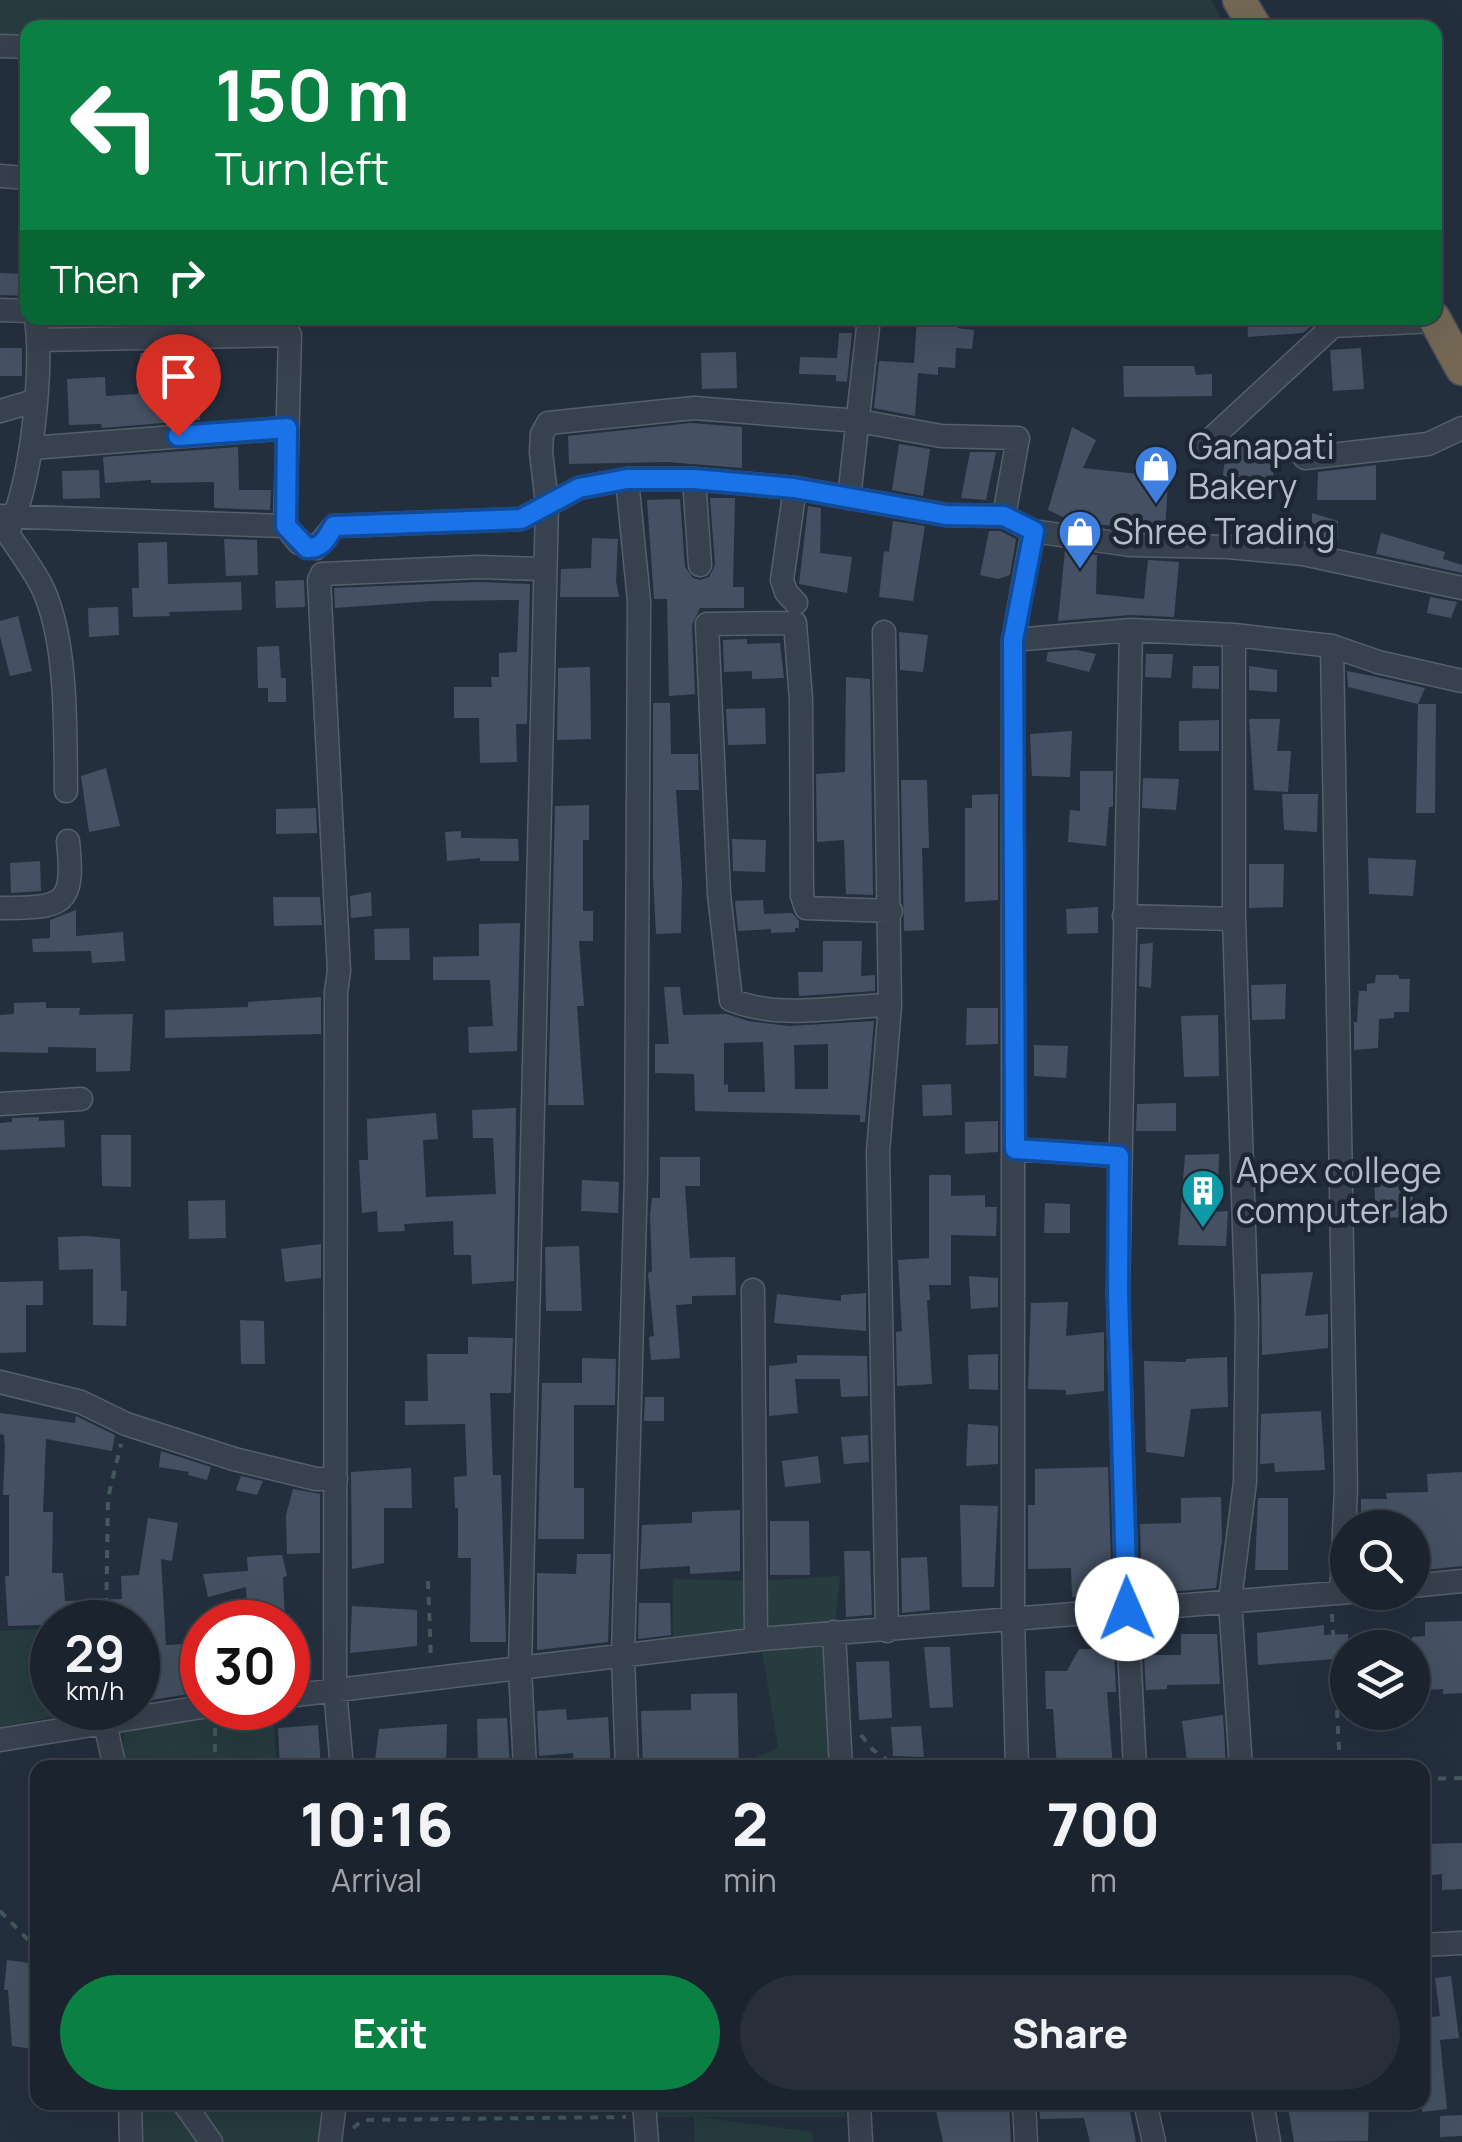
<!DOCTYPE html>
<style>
:root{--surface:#1b232e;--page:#282f3a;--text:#f1f3f6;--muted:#a0a4aa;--line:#39404a;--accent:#0b8043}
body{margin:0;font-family:Manrope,sans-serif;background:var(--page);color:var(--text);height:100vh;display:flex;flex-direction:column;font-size:38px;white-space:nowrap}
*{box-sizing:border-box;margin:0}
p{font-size:32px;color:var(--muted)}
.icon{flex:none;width:55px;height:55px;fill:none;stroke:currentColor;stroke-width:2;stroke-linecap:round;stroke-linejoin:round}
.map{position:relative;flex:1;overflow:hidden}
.side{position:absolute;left:30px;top:1760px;width:1400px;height:350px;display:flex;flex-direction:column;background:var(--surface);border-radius:20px;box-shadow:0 10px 40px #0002,0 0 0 2px var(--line)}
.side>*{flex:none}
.top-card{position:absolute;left:20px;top:20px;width:1422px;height:305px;border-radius:20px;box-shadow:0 10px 40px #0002,0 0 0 2px var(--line);background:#0b8043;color:#fff;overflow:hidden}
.fabs{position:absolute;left:1330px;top:1510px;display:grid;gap:20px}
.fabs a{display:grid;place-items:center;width:100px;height:100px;border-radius:50%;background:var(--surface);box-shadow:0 10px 40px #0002,0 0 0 2px var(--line);font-size:50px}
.speed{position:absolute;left:30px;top:1600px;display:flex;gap:20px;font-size:50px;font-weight:700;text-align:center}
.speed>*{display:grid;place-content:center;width:130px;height:130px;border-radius:50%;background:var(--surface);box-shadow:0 10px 40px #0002,0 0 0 2px var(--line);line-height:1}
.speed small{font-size:25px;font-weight:400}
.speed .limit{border:15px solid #d22;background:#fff;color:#111}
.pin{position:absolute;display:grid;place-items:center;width:85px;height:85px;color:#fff;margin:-102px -42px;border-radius:50% 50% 50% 0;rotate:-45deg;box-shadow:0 0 10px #0007}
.pin .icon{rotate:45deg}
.me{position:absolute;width:110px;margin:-55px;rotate:359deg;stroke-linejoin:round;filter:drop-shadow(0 0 8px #0008)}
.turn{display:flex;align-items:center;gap:35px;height:210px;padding:0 30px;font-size:45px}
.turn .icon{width:130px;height:130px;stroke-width:2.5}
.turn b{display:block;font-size:70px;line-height:85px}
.then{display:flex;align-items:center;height:95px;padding:0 30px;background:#0003;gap:20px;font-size:38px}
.eta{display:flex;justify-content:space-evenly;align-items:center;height:170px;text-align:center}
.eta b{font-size:60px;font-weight:800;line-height:70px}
.cta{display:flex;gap:20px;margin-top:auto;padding:20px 30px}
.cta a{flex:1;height:115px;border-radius:60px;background:var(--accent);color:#fff;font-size:40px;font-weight:800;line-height:115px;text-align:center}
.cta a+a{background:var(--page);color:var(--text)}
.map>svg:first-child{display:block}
.green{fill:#263c3f}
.building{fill:#455162;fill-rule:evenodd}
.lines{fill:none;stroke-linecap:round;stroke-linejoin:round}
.minor-casing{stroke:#565f6c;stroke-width:25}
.highway-casing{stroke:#434c59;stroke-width:35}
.path{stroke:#44595c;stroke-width:4;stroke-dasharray:8 8;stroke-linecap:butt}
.minor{stroke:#38414e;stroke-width:22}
.highway{stroke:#746855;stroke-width:32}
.route-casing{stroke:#114b97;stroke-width:25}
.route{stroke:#1a73e8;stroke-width:18}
.labels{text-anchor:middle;stroke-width:9;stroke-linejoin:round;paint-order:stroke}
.poi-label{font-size:35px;fill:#b4bcc9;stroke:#1d2633;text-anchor:start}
</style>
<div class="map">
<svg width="1462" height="2142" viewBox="0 0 1462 2142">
<rect width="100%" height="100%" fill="#242f3e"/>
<path class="green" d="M0 0H1211L1226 27 28 28 27 41 0 39Z
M840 1576 834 1632 841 1767H754V1758L778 1748 760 1639 673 1650V1579L756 1581Z
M52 1628V1708H62L63 1715 0 1727V1631Z
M202 1708H273L276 1762H221L220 1768 124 1767 123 1719Z
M136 2103H334L330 2142H137Z
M644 2103H844L845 2117H701L812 2132 813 2142H694V2117H645Z"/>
<path class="building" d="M0 273 28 274V296L0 295Z
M917 318 957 320V328L974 330 972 349 956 348 955 368 938 367V375L918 373 915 416 874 408 879 361 914 363Z
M1247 318H1311V326L1303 333 1248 337Z
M839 333H852L847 382 836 381V375L799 374 800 357 837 358Z
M0 348H22V376H0Z
M1361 348 1364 389 1333 391 1330 350Z
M172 352V387L199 386 200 420 102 428 101 424 69 425 67 379 105 377 106 396 138 394 140 353Z
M736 352 737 388 702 389 701 353Z
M1123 366H1194L1196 375 1212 374V396L1124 397Z
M691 423 742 427V468L667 462 569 464 568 436Z
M1072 427 1096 440 1083 468 1138 474 1139 452 1169 464 1165 531 1074 522 1048 510Z
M899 444 930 449 923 496 892 490Z
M1228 446H1256V459L1276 458 1269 499 1221 500 1224 465 1230 462Z
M238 447 239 490H271L270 510 214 508V482L151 483V480L105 483 103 457Z
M970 452H996L986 500 961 498Z
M1376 465V500H1317L1318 472Z
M99 470 100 498 63 499 62 471Z
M710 498H735L733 587H744V608H700L692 625 695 694 669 696 667 599H654L647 500 680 499 685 567 693 578 700 580 709 577 715 565Z
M808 506 821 508 820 553 852 557 847 593 799 584Z
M1312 513 1338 521V540L1312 538Z
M893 521 925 526 913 601 879 597 884 551 889 552Z
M989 531H1000L1016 539 1010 575 998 579 980 575Z
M1381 533 1445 552 1443 559 1462 565V573L1376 554Z
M592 538 618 539 616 581 619 597H560L561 569 591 568Z
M224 539 257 540 258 575 226 576Z
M167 542 168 584 241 582 242 610 169 612 170 616 133 617 132 588H139L138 543Z
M1065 551 1097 555 1096 594 1144 599 1148 560 1179 562 1174 617 1130 615 1058 621Z
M304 580 305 607 276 608 275 581Z
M478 582 530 584 527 724H516L517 762 480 763 479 718H454V687H492L491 677H499V653L517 652 519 600 432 601 335 608 334 588Z
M1430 597 1457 602 1451 618 1427 613Z
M118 607 119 635 89 637 88 608Z
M18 616 32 671 10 676 0 636V621Z
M899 632 928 635 923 672 900 670Z
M747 639V644L780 643 784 678 752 679V671L724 672 723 640Z
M279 646 281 678H286V702H268V688H258L257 647Z
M1076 650 1096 654 1089 672 1046 661 1048 652Z
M1146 654H1173L1171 678 1145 677Z
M1193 666H1219V689L1192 688Z
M1249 666 1277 670V692L1249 690Z
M590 667 591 739 557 740 558 668Z
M1347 671 1372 676 1425 688 1418 704 1348 687Z
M846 677 870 679 873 895 846 894 844 840 817 842 816 774 845 772Z
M653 703H670L671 754H698L699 790H676L682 880 681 933 656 934 653 876Z
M1418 704H1436L1435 813H1416Z
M765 708 766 744 728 745 726 709Z
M1249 719H1280L1277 751H1291L1288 792 1254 790Z
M1219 720V751H1179V721Z
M1072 731 1070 777 1032 776 1030 734Z
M106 768 120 826 89 832 81 776Z
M1080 771H1113V807H1109L1106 846 1068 842 1070 810 1080 811Z
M1143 778 1179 779 1176 810 1142 808Z
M901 780H927L929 848H922L924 930 904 931Z
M998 794V900L965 902V808H972V795Z
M1282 794H1318L1317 832 1284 830Z
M589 805V840H583V911H593V941H579L584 1006H577L584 1105H548L555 806Z
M316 808 317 833 276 834V809Z
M461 831V838L518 839 519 861H480V858L447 861 445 832Z
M732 839 766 840 765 872 733 871Z
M1368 858 1416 860 1413 896 1369 894Z
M40 861 41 891 11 893 10 863Z
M1249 864H1284L1283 907 1249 908Z
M371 892 372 916 351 918 350 896Z
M273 897H320L322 925 274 926Z
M763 900 764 914 792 913 799 921V928H795V932L771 933V929L738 931 735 901Z
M1098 907V933L1067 934 1066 909Z
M76 910V936L123 932 125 961 92 963 91 951 33 952 32 939 50 938V920Z
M520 923 517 1051 469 1053 468 1027 493 1026 490 980H433V957L479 956V924Z
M409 928 410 960H375L374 929Z
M823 941H862L861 976 875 975V991L799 996 798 972H823Z
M1153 943 1151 988 1139 986 1140 944Z
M1376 975H1399V979H1410L1409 1012H1394V1018L1379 1019 1378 1048 1354 1050V1022H1357L1359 991H1367V984L1375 983Z
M1286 984 1285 1019 1252 1020 1251 985Z
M664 987H680L683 1015 727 1014 748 1021 789 1026 874 1021 865 1122H860V1115L695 1111 694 1074 655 1073V1044H669ZM763 1042 765 1092H728V1084L724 1085V1043ZM828 1044V1089H795L794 1045Z
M321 997V1034L165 1038V1010L248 1007V1002Z
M46 1002V1008H80L79 1015 133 1014 130 1071 96 1072V1048L48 1047V1053L0 1052V1015L14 1014V1003Z
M967 1008H998V1044L966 1045Z
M1218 1015 1219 1076 1184 1077 1181 1016Z
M1034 1045 1068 1046 1066 1078 1034 1076Z
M951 1084 952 1115 923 1116 922 1085Z
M1176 1103V1131H1136L1137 1104Z
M516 1108 514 1281 472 1284 471 1255H454L453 1221 404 1224 405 1231 378 1232 377 1211 362 1213 359 1160H368L367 1119 436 1113 438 1139 423 1140 426 1197 496 1194 493 1138H473L472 1110Z
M39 1117V1121L64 1120 65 1147 0 1150V1123L12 1122V1118Z
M998 1121V1152L965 1154V1122Z
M101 1135H131V1187L102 1186Z
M1219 1154 1217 1212 1228 1211 1226 1246 1178 1245 1185 1155Z
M660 1157H700V1186H685L690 1258 735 1257 736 1295 692 1296V1304L676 1305 680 1358 651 1360 649 1337 654 1336 648 1273 652 1271 650 1214 652 1198H660Z
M929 1175H951V1196L985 1195V1207H997L996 1236 951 1235V1285H929L930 1300H927L932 1384 897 1386 896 1332 902 1331 898 1260 929 1258Z
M1374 1178H1412L1413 1217 1376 1218Z
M582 1180 619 1182 618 1213 581 1211Z
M225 1200 226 1238 189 1239 188 1201Z
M1045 1203 1070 1204V1233H1044Z
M86 1236 120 1239 121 1291H127L126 1326 93 1325V1269L59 1270 58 1237Z
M321 1244V1278L285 1282 281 1249Z
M579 1246 582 1311H546L545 1247Z
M1313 1272 1305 1316 1328 1314V1348L1262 1355 1261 1274Z
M969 1276 998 1278V1307L971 1309Z
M43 1281V1305H26V1352L0 1353V1282Z
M866 1293V1331L774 1323 777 1294 841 1301V1295Z
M1068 1302 1066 1336 1104 1332V1391L1066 1395V1390L1028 1389 1031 1303Z
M240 1320 264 1321 265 1364H241Z
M468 1337 513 1338 511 1393H490L493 1475H501L506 1642H470L471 1558H458V1508H455L454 1477 467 1476 465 1424 405 1425V1401H428L427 1354H468Z
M998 1354V1390L969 1389 968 1355Z
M797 1355 867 1356 868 1396 841 1397 840 1379H795L798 1413 769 1416V1366L797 1363Z
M1227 1357 1228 1407 1191 1409 1184 1457 1146 1452 1144 1361 1186 1362V1359Z
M582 1358 616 1359 615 1405H574V1488H584V1539H538L542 1383H582Z
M645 1397H664V1421H644Z
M1321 1411 1325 1470 1275 1472 1274 1463 1260 1464 1261 1414Z
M0 1413 75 1423 76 1416 115 1435 112 1451 46 1439 43 1512H53L52 1573H63L65 1601 122 1599 121 1576 139 1575 148 1518 178 1523 172 1561 161 1559 166 1645 202 1643V1692L138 1702V1622L8 1626 5 1576H9V1495H3L5 1447 4 1435 0 1434Z
M968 1424 998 1426V1464L966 1466Z
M868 1435 869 1462 844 1464 841 1437Z
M161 1451 211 1467 207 1480 188 1475 189 1472 159 1467Z
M818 1456 821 1483 785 1487 782 1461Z
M1108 1467 1112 1596 1072 1597 1071 1568 1028 1569V1505H1035V1469Z
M411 1468 412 1508H384V1563L352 1569 351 1472Z
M1462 1472V1566L1425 1570V1563L1412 1564V1528H1361V1499H1387L1386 1493 1428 1492 1427 1474Z
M241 1476 263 1481 257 1495 236 1490Z
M293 1489 320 1494V1553L287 1554 286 1515Z
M1221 1497 1222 1540 1216 1588 1142 1594 1140 1524 1181 1523V1498Z
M1258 1498H1288V1570H1255Z
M960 1505 998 1506 994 1587H962Z
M740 1510V1571L690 1574V1566L640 1569 642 1525 692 1523V1512Z
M770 1521H809L810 1575H770Z
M844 1551H870L872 1615 846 1617Z
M577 1554H611L608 1642 537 1650V1573L576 1574Z
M282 1555 287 1576 283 1577 285 1622H248L246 1587 208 1597 203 1574 248 1571 247 1557Z
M927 1557 930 1610 902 1613 901 1558Z
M639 1603H670L671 1635 638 1639Z
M352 1606 417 1610V1646L350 1653Z
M1462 1621V1693L1443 1694V1689L1412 1691V1637L1425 1636V1622Z
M1324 1625V1635L1348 1634V1658L1258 1665 1257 1633Z
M1181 1634H1217L1220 1684 1167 1685V1689L1146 1690 1144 1655H1181Z
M924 1647H950L953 1707 930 1708Z
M1079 1649H1114L1116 1692H1107L1113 1768H1057L1053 1709H1046L1045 1671H1067Z
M889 1661 892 1718 859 1720 856 1662Z
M737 1693 739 1768H643L641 1711 691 1710V1694Z
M566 1709 567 1720 608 1717 611 1768H574L573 1753 539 1756 537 1711Z
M1223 1715 1226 1768H1188L1182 1721Z
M507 1718 510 1768H478L477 1719Z
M447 1724 446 1768H374L379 1729Z
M318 1725 321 1768H280L278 1728Z
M921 1726 924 1757 893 1756 891 1727Z
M1462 1843V1889L1442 1890V1874L1422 1876V1844Z
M7 1960 38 1964V2050L12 2046 8 1990H4Z
M1451 1976 1459 2038 1440 2040 1447 2109 1422 2112V2018L1440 2016 1435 1978Z
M934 2102H1009L1011 2142H943Z
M1039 2102H1128L1136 2142H1090L1084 2118 1040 2119Z
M1287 2102H1369L1368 2141 1294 2142Z
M1462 2115V2136L1440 2137V2116Z"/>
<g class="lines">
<defs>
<path id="minor" d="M0 46 28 47
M0 176 28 178
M0 310 28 311
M39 340 290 335 285 526
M0 411 34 401
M32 448 287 428
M1199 450 1333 326 1436 321
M1305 458 1428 444 1462 428
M627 479 639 601 636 1175 623 1656 627 1768
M694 479 700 565
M795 488 782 580 786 592 796 603
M849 498 869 318
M0 516 285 526 299 543 316 548 334 526 521 519 579 488 627 479H694L795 488 946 515 1004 516 1033 531 1130 545 1228 547 1303 554 1462 588
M10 527C32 478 43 371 36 318
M7 532C19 551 35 571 44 591 68 646 65 732 66 791
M1131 630 1118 1293 1127 1609 1135 1768
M884 632 890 1005 878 1152 887 1631
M1013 640 1131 630 1234 635
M0 908C64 908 75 906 68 841
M1124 916 1234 919
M890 1005C838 1006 781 1020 731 1000L719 894 707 624 795 623 801 699 802 896 806 908 891 911
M0 1104 81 1099
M1015 1149 1119 1156
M753 1290 756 1640
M0 1382 81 1402 126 1424 234 1459 316 1479H336
M1412 1586 1462 1581
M1341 1593 1346 1490 1332 646 1378 662 1462 681
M834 1632 841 1768
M288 1696 760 1639 1350 1592
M105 1723 115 1768
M0 1740 202 1707
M342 1768 335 1690 336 992 339 971 319 580 322 574 478 567 544 569
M525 1768 520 1668 547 504 541 452 542 434 548 423 694 408 859 421 941 436 1018 438 1004 516
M1017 1768 1013 1619V640L1033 531
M1241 1768 1230 1600 1245 1482 1247 1319 1234 919V635L1332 646
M1422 1945 1462 1943
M130 2102 131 2142
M183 2102 211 2142
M644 2102 647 2142
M859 2102 861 2142
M1024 2102 1026 2142
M1145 2102 1154 2142
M1262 2102 1269 2142
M330 2142 335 2102"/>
<path id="highway" d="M1239 0 1256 28
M1434 318 1462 369"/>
</defs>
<use href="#minor" class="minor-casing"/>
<use href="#highway" class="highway-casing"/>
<path class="path" d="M428 1581 431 1659
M1332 1614 1340 1768
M106 1622 108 1498 121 1444
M861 1735 873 1750 899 1768
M215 1768V1722
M1422 1779 1462 1778
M0 1911 38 1950
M220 2102 221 2117
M353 2128 363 2120 626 2117"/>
<use href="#minor" class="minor"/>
<use href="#highway" class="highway"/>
</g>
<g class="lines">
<defs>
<path id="route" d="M178 436 287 428 286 526 307 548C323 549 326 538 334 526L521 519 579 488 627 479H694L794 488 946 515 1004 516 1034 531 1013 640 1015 1149 1119 1156 1118 1292 1127 1609"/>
</defs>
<use href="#route" class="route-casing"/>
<use href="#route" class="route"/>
</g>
<defs>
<symbol id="shop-pin" viewBox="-11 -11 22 30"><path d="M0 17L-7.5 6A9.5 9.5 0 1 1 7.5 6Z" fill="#3f7fe0" stroke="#1d2633"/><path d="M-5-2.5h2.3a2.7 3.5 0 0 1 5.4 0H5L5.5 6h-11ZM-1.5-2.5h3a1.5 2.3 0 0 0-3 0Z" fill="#fff"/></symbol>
<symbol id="building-pin" viewBox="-11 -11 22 30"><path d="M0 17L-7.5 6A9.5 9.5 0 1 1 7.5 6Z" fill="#0f9aa8" stroke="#1d2633"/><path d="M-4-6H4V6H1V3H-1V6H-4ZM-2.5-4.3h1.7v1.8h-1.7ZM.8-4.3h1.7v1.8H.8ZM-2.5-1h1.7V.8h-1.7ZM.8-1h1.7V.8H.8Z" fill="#fff"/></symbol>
</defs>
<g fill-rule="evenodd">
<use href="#shop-pin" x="1131" y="442" width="50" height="68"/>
<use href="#shop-pin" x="1055" y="507" width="50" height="68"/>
<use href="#building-pin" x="1178" y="1166" width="50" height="68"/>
</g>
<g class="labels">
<g class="poi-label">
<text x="1188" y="459">Ganapati<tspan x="1188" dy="40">Bakery</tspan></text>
<text x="1112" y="544">Shree Trading</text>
<text x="1236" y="1183">Apex college<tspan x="1236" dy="40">computer lab</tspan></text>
</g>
</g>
</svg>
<div class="fabs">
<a><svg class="icon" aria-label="search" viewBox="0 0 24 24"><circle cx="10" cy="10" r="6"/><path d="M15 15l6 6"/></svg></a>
<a><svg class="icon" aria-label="layers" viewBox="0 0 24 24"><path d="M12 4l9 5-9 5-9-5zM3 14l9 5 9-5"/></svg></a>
</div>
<div class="speed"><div>29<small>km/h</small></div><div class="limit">30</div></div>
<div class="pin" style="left:178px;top:436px;background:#d93025"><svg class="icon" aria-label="arrive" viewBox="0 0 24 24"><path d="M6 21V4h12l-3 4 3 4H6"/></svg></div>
<svg class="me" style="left:1127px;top:1609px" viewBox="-20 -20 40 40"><circle r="19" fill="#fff"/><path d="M0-13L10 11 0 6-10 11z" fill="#1a73e8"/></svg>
<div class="top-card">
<div class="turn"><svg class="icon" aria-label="left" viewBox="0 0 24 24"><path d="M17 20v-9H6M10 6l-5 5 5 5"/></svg><div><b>150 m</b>Turn left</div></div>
<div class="then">Then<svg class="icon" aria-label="right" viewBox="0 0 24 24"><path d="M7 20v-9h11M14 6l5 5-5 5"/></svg></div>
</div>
<section class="side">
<div class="eta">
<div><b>10:16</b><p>Arrival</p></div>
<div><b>2</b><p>min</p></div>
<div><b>700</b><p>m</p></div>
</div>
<div class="cta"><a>Exit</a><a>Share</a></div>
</section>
</div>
